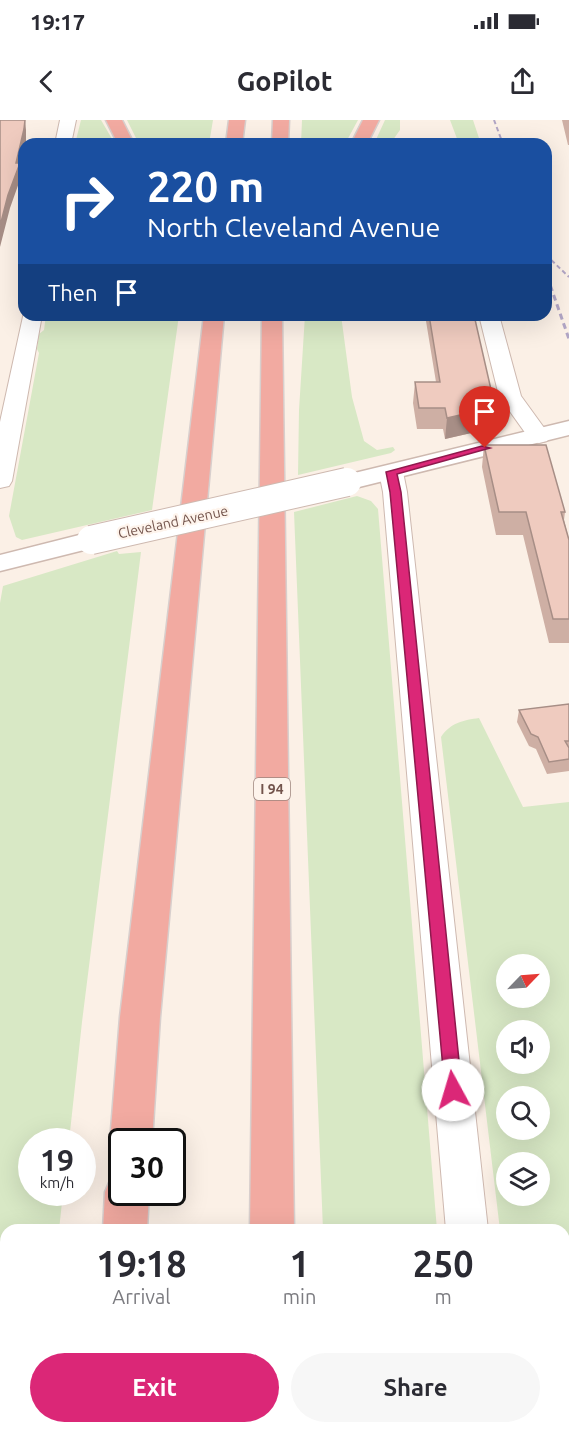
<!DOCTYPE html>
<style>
:root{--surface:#fff;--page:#f7f7f7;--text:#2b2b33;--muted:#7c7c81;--accent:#db2777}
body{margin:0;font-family:Ubuntu,sans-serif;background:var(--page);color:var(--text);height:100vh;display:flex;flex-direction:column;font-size:22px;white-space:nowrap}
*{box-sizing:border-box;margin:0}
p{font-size:20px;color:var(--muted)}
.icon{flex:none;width:33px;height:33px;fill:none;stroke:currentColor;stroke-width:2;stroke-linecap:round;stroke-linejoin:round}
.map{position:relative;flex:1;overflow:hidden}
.sheet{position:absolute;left:0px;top:1104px;width:570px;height:210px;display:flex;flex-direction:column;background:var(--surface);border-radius:18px 18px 0 0;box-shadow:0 6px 24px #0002}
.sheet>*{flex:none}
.hud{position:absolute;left:18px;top:18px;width:534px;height:183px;border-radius:18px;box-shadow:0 6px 24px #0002;background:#1a4fa0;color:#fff;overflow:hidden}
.needle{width:39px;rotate:65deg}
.fabs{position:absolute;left:496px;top:834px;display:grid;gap:12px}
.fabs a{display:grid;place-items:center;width:54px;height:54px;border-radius:50%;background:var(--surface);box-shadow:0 6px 24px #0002;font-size:30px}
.speed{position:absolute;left:18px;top:1008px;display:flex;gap:12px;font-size:30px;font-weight:700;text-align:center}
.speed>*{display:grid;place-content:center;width:78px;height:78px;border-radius:50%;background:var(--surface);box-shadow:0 6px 24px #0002;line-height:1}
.speed small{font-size:15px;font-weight:400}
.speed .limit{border:3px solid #111;border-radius:9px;background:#fff;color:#111}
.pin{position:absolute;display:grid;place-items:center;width:51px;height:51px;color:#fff;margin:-62px -26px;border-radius:50% 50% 50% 0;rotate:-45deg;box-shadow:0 0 6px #0007}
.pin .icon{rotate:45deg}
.me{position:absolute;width:66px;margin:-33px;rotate:354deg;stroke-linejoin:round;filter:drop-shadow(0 0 4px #0008)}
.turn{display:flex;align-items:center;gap:21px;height:126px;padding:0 30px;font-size:27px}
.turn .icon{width:78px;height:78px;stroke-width:2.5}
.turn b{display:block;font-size:42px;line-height:51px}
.then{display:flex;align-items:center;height:57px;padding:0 30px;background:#0003;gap:12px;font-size:22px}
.eta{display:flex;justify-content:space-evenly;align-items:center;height:102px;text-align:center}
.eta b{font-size:36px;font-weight:600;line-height:42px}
.button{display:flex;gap:12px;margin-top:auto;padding:12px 30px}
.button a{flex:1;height:69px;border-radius:36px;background:var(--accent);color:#fff;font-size:24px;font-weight:600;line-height:69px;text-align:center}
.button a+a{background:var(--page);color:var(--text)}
.status{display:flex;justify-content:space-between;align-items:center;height:42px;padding:0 30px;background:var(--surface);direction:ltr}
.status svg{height:16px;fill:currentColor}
header{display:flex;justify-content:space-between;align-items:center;height:78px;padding:0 30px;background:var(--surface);font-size:27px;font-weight:600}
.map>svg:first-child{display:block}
.green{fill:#d8e8c5;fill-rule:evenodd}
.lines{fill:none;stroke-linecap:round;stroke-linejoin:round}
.minor-casing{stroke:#ceb9b0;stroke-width:2}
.tertiary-casing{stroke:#ceb9b0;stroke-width:3}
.motorway-casing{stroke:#d8cfcd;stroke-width:3}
.minor{fill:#fff;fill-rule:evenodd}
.tertiary{fill:#fff;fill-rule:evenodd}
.motorway{fill:#f2aaa1;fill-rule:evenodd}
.rail-far1{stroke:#b1a5c4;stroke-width:2;stroke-dasharray:4.5 3;stroke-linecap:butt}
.rail{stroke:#b1a5c4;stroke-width:3;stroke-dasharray:6 4;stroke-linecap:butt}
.tertiary-bridge-casing{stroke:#ceb9b0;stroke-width:30;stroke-linecap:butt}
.tertiary-bridge{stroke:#fff;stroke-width:28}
.wall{fill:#ceafa4}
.shaded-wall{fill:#a78e86}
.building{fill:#efcbbf;stroke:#a78e86;stroke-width:1.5}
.route{fill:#db2777;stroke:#8e194d;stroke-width:1.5}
.labels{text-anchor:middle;stroke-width:4.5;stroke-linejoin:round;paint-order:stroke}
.far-street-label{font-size:14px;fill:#73544c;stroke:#fef4ec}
.shield{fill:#fef4ec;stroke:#9d847c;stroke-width:1.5}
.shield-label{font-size:14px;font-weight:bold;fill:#73544c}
</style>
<div class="status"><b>19:17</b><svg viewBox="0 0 49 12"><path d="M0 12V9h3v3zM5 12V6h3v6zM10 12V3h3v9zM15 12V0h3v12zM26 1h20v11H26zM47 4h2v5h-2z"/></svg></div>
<header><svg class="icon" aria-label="back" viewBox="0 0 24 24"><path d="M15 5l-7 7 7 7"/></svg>GoPilot<svg class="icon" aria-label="share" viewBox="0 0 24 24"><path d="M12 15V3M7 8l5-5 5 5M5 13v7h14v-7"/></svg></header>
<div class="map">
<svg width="569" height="1314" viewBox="0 0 569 1314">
<rect width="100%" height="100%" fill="#fbf0e6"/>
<path class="green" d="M81 0H101L115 24H75Z
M127 0H213L209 24H139Z
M302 0H358L345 24H301Z
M385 0H400V10L390 24H374Z
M450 0H473L481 24H459Z
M46 195H179L152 390 22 420 16 417 9 396 39 233 37 229 39 214 44 210Z
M305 195H341L352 277 364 321 377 330 393 327 395 330 391 333 298 355 299 290Z
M357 376 371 381 378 389 437 1110H323L294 392Z
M117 431 119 434 141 432 82 902 69 1021 32 1022V1072L63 1073 59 1110H6V1308H38L37 1314H0V483L3 466Z
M479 598 523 687 569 682V1314H546L545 1308H564V1110H500L441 617C450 603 464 600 479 598ZM507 844H540V878H507ZM507 910H540V944H507ZM507 976H540V1010H507ZM540 1042V1076H507V1042Z
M331 1308H453L454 1314H331Z"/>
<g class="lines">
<defs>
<path id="minor" d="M60 0H76L71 24H55Z
M24 192V195H42L12 361 9 366 0 368V302Z
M479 195H499L521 276 550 316 547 321 539 323 531 321 499 276Z
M391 345 399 347 403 352 407 372 488 1110H446L383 372 379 352 383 347Z
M462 1308H510L511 1314H463Z"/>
<path id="tertiary" d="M569 301V315L347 370 338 367 334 362 338 357Z
M91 412 100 414 104 420 100 426 0 451V435Z"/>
<path id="motorway" d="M106 0H122L134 24H118Z
M229 0H245L242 24H226Z
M273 0H289L288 24H272Z
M363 0H379L367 24H351Z
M204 195H224L160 897 152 1022H122V1037L116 1035 110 1022 120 897Z
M262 195H282L294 1110H250Z
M122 1055V1072H149L147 1110H103L105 1072 111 1058Z
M86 1308H136V1314H86Z
M248 1308H298V1314H248Z"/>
</defs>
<use href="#minor" class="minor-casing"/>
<use href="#tertiary" class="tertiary-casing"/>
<use href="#motorway" class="motorway-casing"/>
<use href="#minor" class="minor"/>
<use href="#tertiary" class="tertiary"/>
<use href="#motorway" class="motorway"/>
<path class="rail-far1" d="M494 0 503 24
M546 135 569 157
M546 152 548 157"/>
<path class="rail" d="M547 156 569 219"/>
<defs>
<path id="tertiary-bridge" d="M91 420 347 362"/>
</defs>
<use href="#tertiary-bridge" class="tertiary-bridge-casing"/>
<use href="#tertiary-bridge" class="tertiary-bridge"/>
</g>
<path class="wall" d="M562 0H569V25H568Z
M425 195H474L493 308 445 319 443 309H417L413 283 415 262H436Z
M484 325 565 392 564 400 569 420V523H549L523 415H496L482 347Z
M569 584V651L547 654 536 629 529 626 517 602 519 590Z"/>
<path class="shaded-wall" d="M25 0 26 10V22L25 24H24V29L20 46 21 57 10 88 0 127V106L16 43Z
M495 287 493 308 445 319 447 298Z"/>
<path class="building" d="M0 0H25L24 9 16 43H20L8 75 0 106Z
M429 195H474L495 287 447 298 445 288H419L415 262H440Z
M484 325H546L565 392H561L569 420V499H553L526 392H499Z
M569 584V621H565L569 628V639L549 642 538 617 531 614 519 590Z"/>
<path class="route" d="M482 326 490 328 397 354 401 372 462 970 459 975 453 977 447 975 445 970 390 372 386 352Z"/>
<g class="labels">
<g class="far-street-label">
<text transform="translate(173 402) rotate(-12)" y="5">Cleveland Avenue</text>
</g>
<rect class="shield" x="254" y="658" width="36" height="22" rx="4.5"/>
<g class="shield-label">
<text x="272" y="674">I 94</text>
</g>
</g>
</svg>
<div class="fabs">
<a><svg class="needle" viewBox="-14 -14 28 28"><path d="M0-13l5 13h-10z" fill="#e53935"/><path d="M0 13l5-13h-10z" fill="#7c7c81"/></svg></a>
<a><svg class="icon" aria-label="sound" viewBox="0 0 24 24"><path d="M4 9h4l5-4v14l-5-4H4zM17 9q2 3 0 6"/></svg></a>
<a><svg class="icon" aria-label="search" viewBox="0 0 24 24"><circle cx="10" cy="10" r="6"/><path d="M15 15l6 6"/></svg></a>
<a><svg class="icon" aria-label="layers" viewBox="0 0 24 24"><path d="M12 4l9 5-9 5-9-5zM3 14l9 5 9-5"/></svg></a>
</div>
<div class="speed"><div>19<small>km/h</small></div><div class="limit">30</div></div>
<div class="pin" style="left:485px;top:328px;background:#d93025"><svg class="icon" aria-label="arrive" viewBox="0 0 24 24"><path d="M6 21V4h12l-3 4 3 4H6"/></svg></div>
<svg class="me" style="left:453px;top:970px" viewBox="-20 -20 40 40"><circle r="19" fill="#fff"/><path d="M0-13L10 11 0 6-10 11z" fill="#db2777"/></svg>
<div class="hud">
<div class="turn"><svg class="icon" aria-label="right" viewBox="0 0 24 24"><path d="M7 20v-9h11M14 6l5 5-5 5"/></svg><div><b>220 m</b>North Cleveland Avenue</div></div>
<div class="then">Then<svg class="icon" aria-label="arrive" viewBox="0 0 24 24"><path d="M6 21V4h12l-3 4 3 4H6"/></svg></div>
</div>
<section class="sheet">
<div class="eta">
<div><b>19:18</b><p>Arrival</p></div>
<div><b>1</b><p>min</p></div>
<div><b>250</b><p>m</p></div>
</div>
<div class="button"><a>Exit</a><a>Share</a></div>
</section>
</div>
